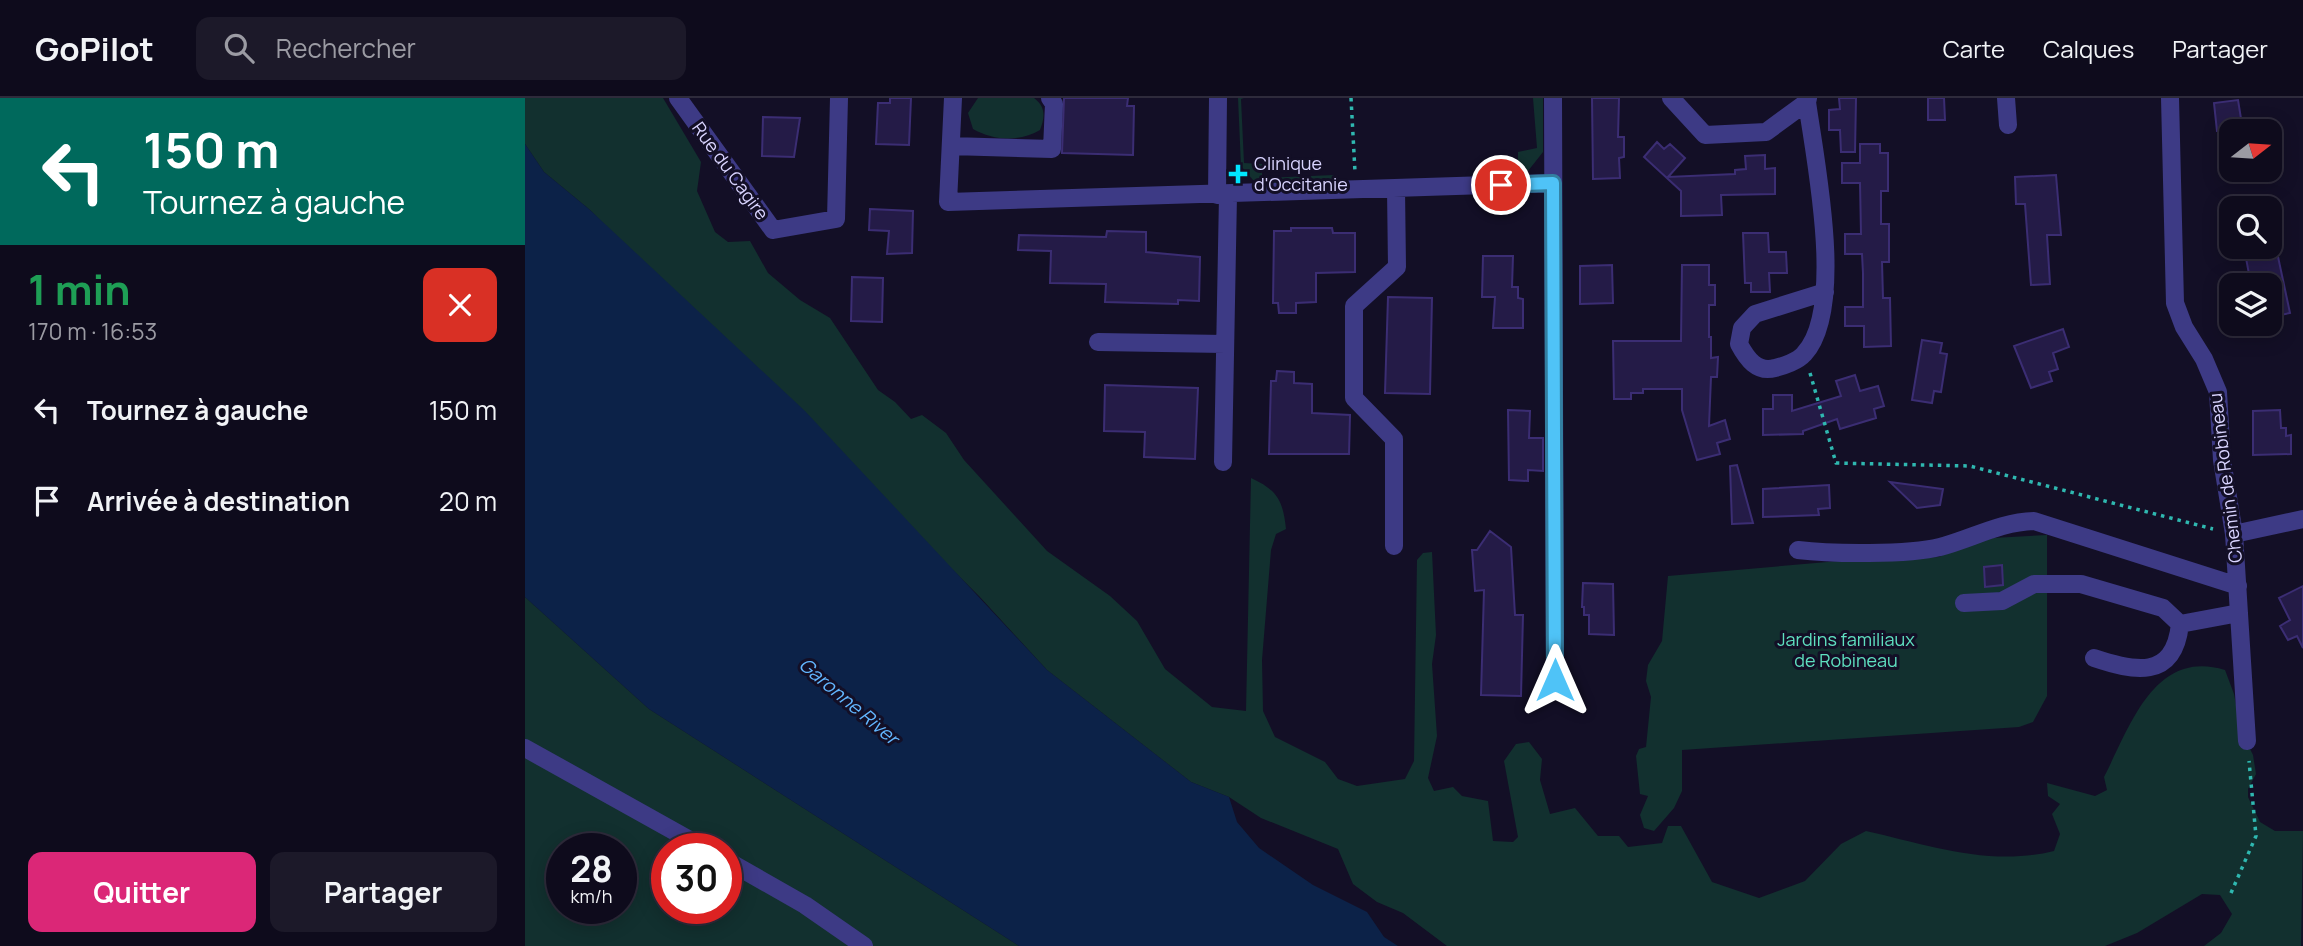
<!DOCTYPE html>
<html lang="fr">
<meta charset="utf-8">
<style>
:root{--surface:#0e0b1c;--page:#1c1929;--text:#f1f3f6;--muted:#9b9ba3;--line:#2e2b3b;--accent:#db2777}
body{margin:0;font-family:Manrope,sans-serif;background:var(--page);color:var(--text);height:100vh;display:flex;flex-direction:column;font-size:26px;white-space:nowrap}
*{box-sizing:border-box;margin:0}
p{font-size:23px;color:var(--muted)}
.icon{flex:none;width:38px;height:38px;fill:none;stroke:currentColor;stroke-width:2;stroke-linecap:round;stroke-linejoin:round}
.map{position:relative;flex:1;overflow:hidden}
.side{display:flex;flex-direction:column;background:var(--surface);width:525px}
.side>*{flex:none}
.top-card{background:#00695c;color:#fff;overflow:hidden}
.needle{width:46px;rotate:73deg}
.buttons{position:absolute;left:1694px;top:21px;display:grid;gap:14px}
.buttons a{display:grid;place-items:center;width:63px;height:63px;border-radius:14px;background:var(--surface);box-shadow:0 4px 18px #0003,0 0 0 2px var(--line);font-size:35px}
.speed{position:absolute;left:21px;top:735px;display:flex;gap:14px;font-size:35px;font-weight:700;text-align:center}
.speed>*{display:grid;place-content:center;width:91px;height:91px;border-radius:50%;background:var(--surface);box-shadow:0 4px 18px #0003,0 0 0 2px var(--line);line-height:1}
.speed small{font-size:18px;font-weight:400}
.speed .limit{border:10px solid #d22;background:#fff;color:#111}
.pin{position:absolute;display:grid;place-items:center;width:60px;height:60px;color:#fff;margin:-30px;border:4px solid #fff;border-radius:50%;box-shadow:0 2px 7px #0007}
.me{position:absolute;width:77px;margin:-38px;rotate:0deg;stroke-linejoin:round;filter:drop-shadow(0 0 5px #0008)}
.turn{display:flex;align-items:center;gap:24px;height:147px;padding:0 28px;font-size:32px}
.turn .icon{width:91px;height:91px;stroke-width:2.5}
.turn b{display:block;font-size:49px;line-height:60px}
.round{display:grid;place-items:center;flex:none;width:74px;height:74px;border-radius:14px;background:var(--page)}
.headline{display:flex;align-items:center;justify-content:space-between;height:119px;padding:0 28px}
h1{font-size:42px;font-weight:700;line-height:52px;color:#1e9e55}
.cta{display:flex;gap:14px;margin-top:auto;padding:14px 28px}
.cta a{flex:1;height:80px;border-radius:14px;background:var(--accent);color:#fff;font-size:28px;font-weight:700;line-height:80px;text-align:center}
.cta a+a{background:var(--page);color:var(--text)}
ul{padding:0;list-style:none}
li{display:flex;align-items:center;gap:21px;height:91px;padding:0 28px}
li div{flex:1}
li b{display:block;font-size:26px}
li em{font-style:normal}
header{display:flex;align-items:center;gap:42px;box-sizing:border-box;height:98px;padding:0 35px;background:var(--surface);border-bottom:2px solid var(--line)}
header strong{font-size:33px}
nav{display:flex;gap:38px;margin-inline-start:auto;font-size:24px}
.search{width:490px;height:63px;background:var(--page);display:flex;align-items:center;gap:18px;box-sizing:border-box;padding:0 24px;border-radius:14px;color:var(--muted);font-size:26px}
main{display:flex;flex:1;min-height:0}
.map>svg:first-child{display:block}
.green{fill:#12302f;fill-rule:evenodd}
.water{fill:#0c2248}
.building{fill:#241b47;stroke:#3b2d73;stroke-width:2}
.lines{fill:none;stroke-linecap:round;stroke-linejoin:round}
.path{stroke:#2fb8b0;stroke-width:3.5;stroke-dasharray:3.5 5;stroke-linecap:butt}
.minor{stroke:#3d3a85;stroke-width:18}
.route-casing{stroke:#337fa1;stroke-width:18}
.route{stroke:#4fc3f7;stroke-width:12}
.poi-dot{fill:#00e5ff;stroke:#130f26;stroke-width:2.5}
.labels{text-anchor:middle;stroke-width:6;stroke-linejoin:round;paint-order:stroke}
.poi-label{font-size:18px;fill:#d9d4ff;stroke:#130f26;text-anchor:start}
.street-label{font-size:18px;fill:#d9d4ff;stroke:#130f26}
.park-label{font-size:18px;fill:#5fe0c0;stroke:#130f26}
.water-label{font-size:19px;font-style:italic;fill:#62b6ff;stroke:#130f26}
</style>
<header>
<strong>GoPilot</strong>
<div class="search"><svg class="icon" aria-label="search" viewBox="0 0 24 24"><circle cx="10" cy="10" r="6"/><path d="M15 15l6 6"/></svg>Rechercher</div>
<nav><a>Carte</a><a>Calques</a><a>Partager</a></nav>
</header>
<main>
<section class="side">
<div class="top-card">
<div class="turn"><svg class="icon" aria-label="left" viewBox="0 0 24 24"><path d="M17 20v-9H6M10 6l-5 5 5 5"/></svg><div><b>150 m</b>Tournez à gauche</div></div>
</div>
<div class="headline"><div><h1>1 min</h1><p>170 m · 16:53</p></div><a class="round" style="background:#d93025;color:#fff"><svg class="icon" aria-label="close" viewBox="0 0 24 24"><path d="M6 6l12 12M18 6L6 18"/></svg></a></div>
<ul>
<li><svg class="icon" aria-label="left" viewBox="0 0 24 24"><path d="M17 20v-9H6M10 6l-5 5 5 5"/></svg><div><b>Tournez à gauche</b></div><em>150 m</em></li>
<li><svg class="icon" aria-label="arrive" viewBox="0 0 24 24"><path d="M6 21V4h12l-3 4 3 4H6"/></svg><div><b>Arrivée à destination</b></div><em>20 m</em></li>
</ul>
<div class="cta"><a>Quitter</a><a>Partager</a></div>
</section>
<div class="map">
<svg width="1778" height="848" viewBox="0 0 1778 848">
<rect width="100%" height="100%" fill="#130f26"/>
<path class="green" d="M0 0H138L176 64 172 93 190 134 203 144 225 143 243 175 275 202 305 220 353 292 370 304 386 321 397 317 421 335 439 362 522 453 585 498 612 523 640 571 687 609 721 613 726 380C752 392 758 402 761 431L751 436 746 452 737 562 738 613 750 639 800 664 813 681 832 688 880 681 889 663 892 462 898 455 907 454 911 537 907 566 912 638 903 680 909 693 928 689 937 698 963 703 968 743 988 744 993 739 979 663 991 646 1004 644 1017 661 1015 682 1025 716 1050 710 1073 738H1094L1103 749 1137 745 1143 728H1156L1187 784 1234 800 1280 783 1316 746 1341 733C1403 747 1465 769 1529 753L1535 736 1527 716 1535 706 1523 698 1522 685 1570 698 1582 692 1579 679C1605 629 1629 550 1700 572L1709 596 1716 633 1728 657 1731 676 1723 691V699L1735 724 1750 733H1778L1776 848H1679L1696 835 1707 816 1695 797 1677 796 1612 835 1580 848H922L878 815 852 804 828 786 813 751 736 720 704 699 666 684 522 572 454 498 65 112 19 74 0 46Z
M453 0H509C521 9 520 19 515 32 495 44 469 43 448 31L443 15Z
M713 0H719L716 1 719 65 737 66V80L809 77 808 82 739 86 728 82 716 68Z
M1008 0H1018V54L1003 73 993 74V54L1012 50Z
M1522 437V598L1508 624 1494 629 1157 652V693L1149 710 1129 733 1119 730 1115 717 1123 698 1115 696 1111 658 1114 651 1121 649 1126 599 1121 583 1123 567 1137 543 1143 478 1314 463 1414 459 1439 447 1468 440Z
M0 499 124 611 494 848H0ZM37 751H96V810H37ZM142 751H201V810H142Z"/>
<path class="water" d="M0 46 19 74 65 112 280 313 522 572 666 684 704 699 712 724 734 750 788 787 842 814 859 839 873 848H494L124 611 0 499Z"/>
<path class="building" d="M365 0H386L384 47 351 46 353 5H365Z
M539 0H603L602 8H609L608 57 537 55Z
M1067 0H1094L1093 39H1099V59L1094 60 1095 80 1068 81Z
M1314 0H1331L1330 54H1316L1315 32H1304V12L1315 11Z
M1403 0H1419L1420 22H1403Z
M1713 2 1718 33H1692L1689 5Z
M238 19 275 20 269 59 237 58Z
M1132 44 1139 51 1145 46 1160 60 1143 79 1210 76V72L1221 71 1220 58 1240 57V71L1250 70V96L1196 97 1197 117 1156 118V93L1119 59Z
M1335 46H1355V55H1363V93H1356V126H1364V164H1357L1358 200H1365L1366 248 1339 249V228H1320V209H1338V175L1337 156H1320V136H1336L1335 85H1317V65H1335Z
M1531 77 1536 137H1522L1525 186 1506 187 1500 106H1491L1490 79Z
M345 111 388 113 387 155 362 156 364 133 344 132Z
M766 130H807L808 135H830V174L791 175V204L771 205V215H754L753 205H748L749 133H766Z
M582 133 621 134V154L675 159 674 203 653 202V206L580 204 581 186 525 185 526 153 493 152 494 137 581 139Z
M1218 135H1243L1244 154H1261L1262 175H1244L1245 194H1226V185H1220Z
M1752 154 1765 215 1745 219V187H1726L1721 160Z
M958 158H988L987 189H993V200L998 201V230H968L970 199H957Z
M1087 167 1088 205 1055 206V168Z
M1157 167H1184V187H1190V207H1184V239H1186V260L1193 259 1192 279H1186L1184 328 1200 322 1205 341 1192 345 1195 356 1172 362 1157 312V291H1118V295H1106V301H1089L1088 243H1156Z
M327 179 358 180 357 224 326 223Z
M863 199 907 200 905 296 860 295Z
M1538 231 1544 249 1528 255 1533 271 1524 274 1527 283 1506 290 1489 248Z
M1397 242 1417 245 1415 255 1422 256 1416 294 1409 293 1407 305 1387 302Z
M752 273 769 274V285L787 286V315L825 317 824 356H744L746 283H751Z
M1330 277 1335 293 1353 288 1359 308 1349 311 1351 320 1315 331 1312 321 1278 333V336L1238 337V311H1248V297H1267V313L1316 298 1311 283Z
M580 287 673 290 670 361 619 359 620 334 579 333Z
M983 312 1005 313 1004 340H1018V373L1003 372V383L984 382Z
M1755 312 1756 330H1761V338L1766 337V356L1728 357V313Z
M1212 367 1228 425 1207 426 1205 368Z
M1365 384 1418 391 1415 407 1392 410Z
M1304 387 1305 410 1293 411 1294 417 1238 419V391Z
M965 433 986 449 990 517H998L996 598 956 597 959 492 950 493 947 452H952Z
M1477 467 1478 487 1460 489 1459 469Z
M1058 485 1088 486 1089 537 1064 536V517H1059V509H1057Z
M1778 488V550L1772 538 1763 542 1755 528 1765 522 1754 500Z"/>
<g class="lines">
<path class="path" d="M826 0 830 74
M1285 275 1311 365 1445 368 1688 431
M1706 795 1731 738 1724 663"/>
<path class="minor" d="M153 0 248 132 311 121 314 0
M428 0 423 104 1028 85
M1028 0 1030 582
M1146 0 1180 37 1241 34 1282 4 1283 0
M1481 0 1483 27
M1645 0 1650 205 1659 229 1679 261 1693 294 1697 362 1709 436 1722 643
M1282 4C1290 62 1321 211 1279 256 1273 263 1259 268 1250 270 1232 275 1222 261 1214 246L1217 230 1230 216 1300 194
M426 48 527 51 529 6 525 0
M692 97 693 0
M573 244 700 246
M698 364 703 97
M1709 436 1778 421
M869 448V341L829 300V208L872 169 871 91
M1273 452C1305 456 1384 457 1415 449 1446 441 1475 424 1509 423L1713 488
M1439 505 1477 503 1509 486H1556L1638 510 1655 526C1649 583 1608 573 1569 560
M1655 526 1714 515
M0 650 181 751
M201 762 280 807 339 848"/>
</g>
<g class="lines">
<defs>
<path id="route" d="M976 87 1028 85 1030 582"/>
</defs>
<use href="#route" class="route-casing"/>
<use href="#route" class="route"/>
</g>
<path class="poi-dot" d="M709.5 65.5h7v7h7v7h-7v7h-7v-7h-7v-7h7z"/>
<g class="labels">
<g class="poi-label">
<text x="729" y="72">Clinique<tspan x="729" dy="21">d'Occitanie</tspan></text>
</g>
<g class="street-label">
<text transform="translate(205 73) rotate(54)" y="6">Rue du Cagire</text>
<text transform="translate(1701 380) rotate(-97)" y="6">Chemin de Robineau</text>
</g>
<g class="park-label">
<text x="1321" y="548">Jardins familiaux<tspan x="1321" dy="21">de Robineau</tspan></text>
</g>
<g class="water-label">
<text transform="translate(324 603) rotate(40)" y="7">Garonne River</text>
</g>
</g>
</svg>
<div class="buttons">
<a><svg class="needle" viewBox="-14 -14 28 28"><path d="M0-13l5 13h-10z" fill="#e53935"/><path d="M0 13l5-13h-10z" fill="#9b9ba3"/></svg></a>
<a><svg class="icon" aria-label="search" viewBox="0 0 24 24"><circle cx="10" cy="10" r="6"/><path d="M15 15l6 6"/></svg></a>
<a><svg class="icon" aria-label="layers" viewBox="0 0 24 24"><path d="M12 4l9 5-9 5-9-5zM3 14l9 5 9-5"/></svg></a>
</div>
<div class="speed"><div>28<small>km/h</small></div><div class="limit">30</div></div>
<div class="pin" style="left:976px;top:87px;background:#d93025"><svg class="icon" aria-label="arrive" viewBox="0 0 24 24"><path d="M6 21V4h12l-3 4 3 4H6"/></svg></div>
<svg class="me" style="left:1030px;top:582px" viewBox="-20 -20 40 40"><path d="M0-17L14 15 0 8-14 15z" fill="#4fc3f7" stroke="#fff" stroke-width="4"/></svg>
</div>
</main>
